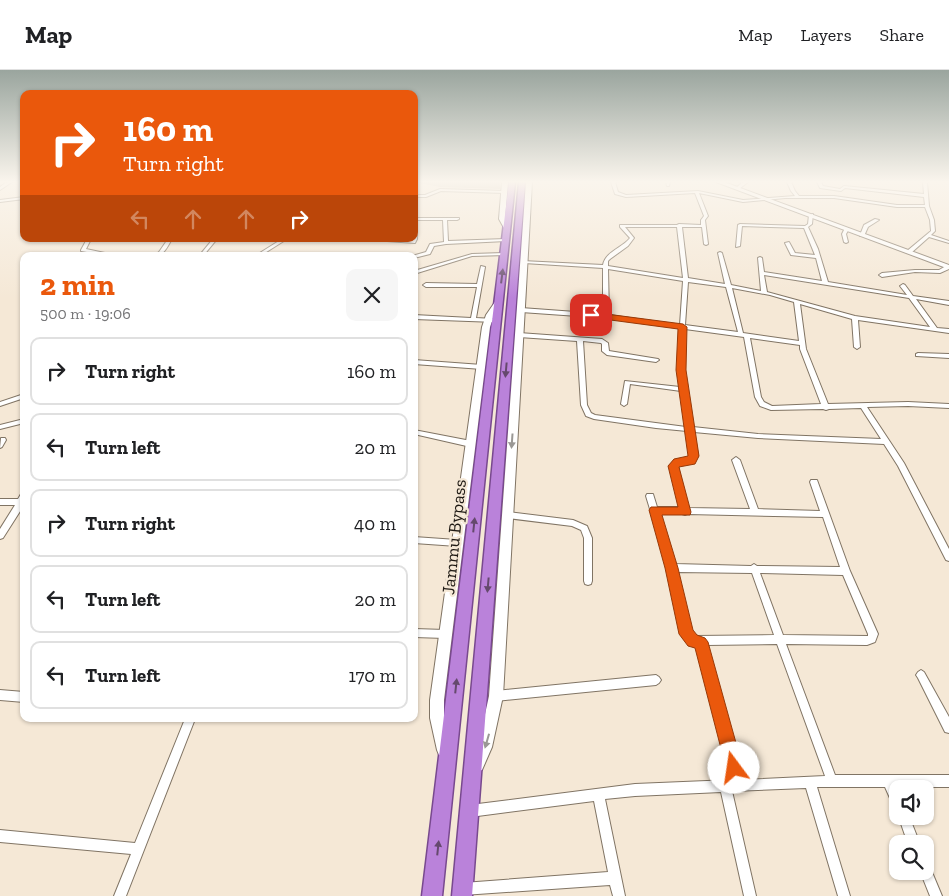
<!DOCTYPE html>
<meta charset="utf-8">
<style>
:root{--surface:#fff;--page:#f6f6f6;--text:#202124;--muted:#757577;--line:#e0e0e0;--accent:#ea580c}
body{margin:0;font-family:"Zilla Slab",serif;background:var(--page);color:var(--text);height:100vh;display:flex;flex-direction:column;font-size:19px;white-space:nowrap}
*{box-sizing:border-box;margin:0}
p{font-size:16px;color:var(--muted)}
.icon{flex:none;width:28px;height:28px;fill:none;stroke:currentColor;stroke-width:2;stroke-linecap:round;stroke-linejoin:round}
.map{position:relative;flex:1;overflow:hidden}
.panel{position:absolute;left:20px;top:182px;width:398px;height:470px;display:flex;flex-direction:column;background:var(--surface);border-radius:10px;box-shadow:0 1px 4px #0004}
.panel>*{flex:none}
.hud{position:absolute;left:20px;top:20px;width:398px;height:152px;border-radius:10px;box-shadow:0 1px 4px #0004;background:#ea580c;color:#fff;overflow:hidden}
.controls{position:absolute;left:889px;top:710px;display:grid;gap:10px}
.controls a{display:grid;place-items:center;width:45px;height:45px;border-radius:10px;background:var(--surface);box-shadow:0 1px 4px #0004;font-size:25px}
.pin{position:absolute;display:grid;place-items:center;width:42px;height:42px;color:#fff;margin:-21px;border-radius:10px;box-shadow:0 2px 8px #0006}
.me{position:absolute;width:55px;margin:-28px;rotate:346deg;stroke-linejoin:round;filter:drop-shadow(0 0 4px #0008)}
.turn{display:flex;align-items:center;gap:18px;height:105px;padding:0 20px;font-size:22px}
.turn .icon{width:65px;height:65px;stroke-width:2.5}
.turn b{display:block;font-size:35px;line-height:42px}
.lanes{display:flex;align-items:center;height:48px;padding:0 20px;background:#0003;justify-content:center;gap:25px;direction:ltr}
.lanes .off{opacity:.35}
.round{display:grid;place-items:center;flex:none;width:52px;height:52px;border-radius:10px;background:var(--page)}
.summary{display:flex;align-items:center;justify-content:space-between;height:85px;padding:0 20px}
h1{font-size:30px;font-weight:700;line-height:38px;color:var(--accent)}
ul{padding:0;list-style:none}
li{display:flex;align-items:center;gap:15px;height:68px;margin:0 10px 8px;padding:0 10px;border:2px solid var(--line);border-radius:10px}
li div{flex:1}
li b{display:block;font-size:19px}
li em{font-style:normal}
header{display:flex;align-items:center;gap:30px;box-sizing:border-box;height:70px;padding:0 25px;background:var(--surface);border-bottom:1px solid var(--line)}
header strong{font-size:24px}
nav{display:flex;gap:28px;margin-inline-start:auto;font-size:18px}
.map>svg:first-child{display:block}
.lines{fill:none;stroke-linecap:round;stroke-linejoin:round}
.minor-casing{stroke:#807464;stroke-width:2}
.tertiary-casing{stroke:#807464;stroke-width:2}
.trunk-casing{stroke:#78498e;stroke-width:3}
.minor{fill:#fff;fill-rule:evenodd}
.tertiary{fill:#fff;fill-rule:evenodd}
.trunk{fill:#ba82da;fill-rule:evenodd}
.wall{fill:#bbb0a2}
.oneway{fill:#65496d}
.oneway2{fill:#9a9895}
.route{fill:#ea580c;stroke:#983908}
.labels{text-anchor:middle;stroke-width:4.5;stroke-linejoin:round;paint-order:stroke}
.street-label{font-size:18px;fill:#1f1a14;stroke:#f5e8d6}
</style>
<header>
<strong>Map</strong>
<nav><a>Map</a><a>Layers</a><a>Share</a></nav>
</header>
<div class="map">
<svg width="949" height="826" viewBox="0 0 949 826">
<rect width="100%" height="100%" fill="#f5e8d6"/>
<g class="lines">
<defs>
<path id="minor" d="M7 112H12L0 120V117Z
M611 112H615L618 122 626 125 698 121 743 130 795 126 791 121 787 112H791L795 121 799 126H834L897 135H925L924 127 845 118 841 121 820 118 817 112H821L823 116 840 119 844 116 924 124 923 112H927L929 136 934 150 935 161 931 165 949 171V173L929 167 911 183H907V181L931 161 930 150 925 137H897L834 128H785L743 132 699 123 708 146 705 150 708 174 706 175 704 174 702 157H682L688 208 725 214 718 183 720 182 722 183 731 215 761 221 758 188 760 187 762 188 764 202 822 211 816 188 791 185 785 173 789 172 795 183 815 185 804 158 742 156 740 176 736 177 738 155 740 154 805 156 808 154 809 145 813 144 812 154 808 157 818 179 828 212 907 225 900 216 903 214 905 215 913 226 949 231V235L916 229 937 258 949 259V263L858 250 860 277 857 279 854 277 852 249 800 234 806 279 828 334 908 332 949 334V338L908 336 867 337 904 393 949 479V491L946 490 898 396 884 374 758 368 694 362 698 386 694 393 680 395 678 397 688 438 750 439 732 390 736 387 740 390 758 439 820 441 810 412 811 410H817L850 501 878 564 875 572 867 575 786 574 835 705H949V717H897L898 738 894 737 885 717H817L850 826H838L806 718 732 721 756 826H744L721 722 635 726 605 729 625 826H613L610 815 463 825 459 823 457 819 459 815 463 813 608 802 594 731 470 747 466 745 464 741 466 737 470 735 635 714 731 710 696 575C690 575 684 570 681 564L668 498 646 426 647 424H653L657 437H680L670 396 675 390 689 388 690 386 687 361 656 358 594 349 586 346 581 335 577 271 519 267 516 265 519 263 602 269 608 273 609 281 658 289 659 290 656 292 607 285 602 281V274L601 273 583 271 587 335 591 343 595 345 686 357 681 321 630 314 627 334 624 336 621 334 625 311 680 317 678 300 680 258 606 248 521 242 518 240 521 238 603 244V198L524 193 522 192V191L603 195C605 182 622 178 630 168L620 157V155H677L679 154 701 155V150L704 146 695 123 626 127 615 124ZM625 157H677L683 208 608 196V191L610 189 628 176 634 168ZM608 199 683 211 680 255 609 245ZM764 205 909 228 930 257 855 246 767 222ZM688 212 726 217 738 262 685 255ZM732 218 770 225 794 232 799 271 743 263ZM685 259 744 267 755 327 760 336 771 340 823 339 826 340 829 339 861 338 881 369 758 364 693 357 684 300ZM750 268 800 275V279L821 334 772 336 764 332 761 327ZM659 443 682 444 685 445 688 444 823 447 840 497 757 496 754 494 751 496 675 494ZM677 502 752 503 774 565 696 566 690 562ZM760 503 843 505 868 564V566L783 565ZM777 574 825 706 742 710 706 575Z
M666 112H670L669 116H667Z
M743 112H748L739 119H737V117Z
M440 119 505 121 507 122 505 123 441 121 426 127H414V125H425Z
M24 127V129L0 132V130Z
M414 148H459V149L457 150H447L448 171 506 169 508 170 506 171 446 174 434 176 430 184 414 188V186H412L426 182 430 174 444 172 443 150H414Z
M875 149 879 150 868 157 864 166H860V165L864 155Z
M414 158 416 159 417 169 415 173 373 170 371 169 412 171 414 169Z
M845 158 849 159 846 164 848 172 846 173 844 172 842 164Z
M87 169H91L86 179 119 186H110L81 181V180Z
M168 169H172C167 177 164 186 154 186L159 182Z
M213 169H217L203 186H199Z
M282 169H287L260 186H255Z
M504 183 506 184V185L472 186 414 204V201L472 184Z
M481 196 485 197 476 248 494 249 496 250V252L414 249V245L471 248 477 217H426L423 215 426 213 477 214Z
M946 196H949V199L940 203 915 202 882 207 879 205 882 203 915 200H939Z
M918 283 949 284V288L916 286V284Z
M414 290 482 295 485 297 482 299 414 294Z
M24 324V328L0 336V332Z
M24 349V353L0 359V355Z
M414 360 471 371 475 374 471 377 414 364Z
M1 368H5L6 370 2 377 0 378Z
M24 423V435L3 468 0 469V459L15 435H0V429H18L21 424Z
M507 442 573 450 587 456 592 468V511L591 514 588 515 585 514 584 511V468L581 460 572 456 507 448 504 447 503 445 504 443Z
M414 467 457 470 460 471 461 473 460 475 457 476 414 473Z
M414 559 445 560 448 561 450 564 448 567 445 568 414 567Z
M921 600 924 602 949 647V663L945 662 918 608 916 605 918 602Z
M656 605 659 607 661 610 659 613 656 615 496 631 492 630 491 626 492 622 496 621Z
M0 620 24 622V632L0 630Z
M185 649H195L126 826H114L131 784 0 772V760L135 773Z
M898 745 909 746 920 774H908Z
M925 793 929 795 942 826H930L920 801H925Z"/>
<path id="tertiary" d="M502 112H508L505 149 509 157 506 159 504 158 499 149Z
M526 112H532L503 626 492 677 482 700 477 702 472 700 470 695 478 676 489 626Z
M716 112H724L949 195V199Z
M495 232 502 234 494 245 490 257 444 630V648L451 680 449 685 444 687 439 685 437 680 430 648V630L482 257 486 245Z"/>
<path id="trunk" d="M509 112H515L442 826H422Z
M519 112H525L472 826H452Z"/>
</defs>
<use href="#minor" class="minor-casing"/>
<use href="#tertiary" class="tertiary-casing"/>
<use href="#trunk" class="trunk-casing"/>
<use href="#minor" class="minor"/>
<use href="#tertiary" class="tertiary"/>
<use href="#trunk" class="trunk"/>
</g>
<path class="wall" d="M414 112H500V119L440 117Z"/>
<defs><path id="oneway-solid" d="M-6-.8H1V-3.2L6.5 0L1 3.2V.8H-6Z" transform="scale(1.25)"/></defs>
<g class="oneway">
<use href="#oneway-solid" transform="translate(502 206) rotate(-83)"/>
<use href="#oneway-solid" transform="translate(506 300) rotate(95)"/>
<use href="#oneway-solid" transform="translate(474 455) rotate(-84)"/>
<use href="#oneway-solid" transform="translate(488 515) rotate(95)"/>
<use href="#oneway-solid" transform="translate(456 616) rotate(-84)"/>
<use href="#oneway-solid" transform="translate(438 778) rotate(-84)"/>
</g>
<g class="oneway2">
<use href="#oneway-solid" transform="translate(512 371) rotate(94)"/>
<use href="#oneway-solid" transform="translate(487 671) rotate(106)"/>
</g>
<linearGradient id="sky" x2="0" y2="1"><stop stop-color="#9aa59e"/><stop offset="0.49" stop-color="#faf5ed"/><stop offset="1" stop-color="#faf5ed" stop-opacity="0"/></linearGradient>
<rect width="949" height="228" fill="url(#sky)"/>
<path class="route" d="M591 242 683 254 687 257 686 300 699 386 695 394 679 397 691 442 690 445H662L678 498 693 560 697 565 705 568 708 572 743 698 740 703 734 706 728 703 726 698 695 578 688 576 679 564 665 498 649 440 651 437H678L668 396 674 389 688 386 676 300 678 259 588 247 587 245Z"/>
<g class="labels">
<g class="street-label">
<text transform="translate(454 467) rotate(-84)" y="6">Jammu Bypass</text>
</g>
</g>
</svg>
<div class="controls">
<a><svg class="icon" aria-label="sound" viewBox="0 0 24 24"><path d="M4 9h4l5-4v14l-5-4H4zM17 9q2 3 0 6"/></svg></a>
<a><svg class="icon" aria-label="search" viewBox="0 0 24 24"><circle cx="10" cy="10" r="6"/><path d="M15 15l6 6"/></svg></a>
</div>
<div class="pin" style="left:591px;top:245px;background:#d93025"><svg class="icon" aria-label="arrive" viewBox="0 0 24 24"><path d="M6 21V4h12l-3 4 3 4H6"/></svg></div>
<svg class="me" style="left:734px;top:698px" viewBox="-20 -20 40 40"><circle r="19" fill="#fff"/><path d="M0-13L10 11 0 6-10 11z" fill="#ea580c"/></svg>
<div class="hud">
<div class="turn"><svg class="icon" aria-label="right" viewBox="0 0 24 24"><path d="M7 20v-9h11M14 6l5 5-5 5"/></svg><div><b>160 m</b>Turn right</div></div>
<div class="lanes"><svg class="icon off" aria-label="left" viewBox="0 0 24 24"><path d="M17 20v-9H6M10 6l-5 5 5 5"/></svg><svg class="icon off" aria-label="ahead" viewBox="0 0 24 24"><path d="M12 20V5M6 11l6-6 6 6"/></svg><svg class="icon off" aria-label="ahead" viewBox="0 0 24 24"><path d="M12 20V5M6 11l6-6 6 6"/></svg><svg class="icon" aria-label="right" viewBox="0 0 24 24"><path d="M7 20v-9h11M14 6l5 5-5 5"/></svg></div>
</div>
<section class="panel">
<div class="summary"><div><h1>2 min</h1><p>500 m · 19:06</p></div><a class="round"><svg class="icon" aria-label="close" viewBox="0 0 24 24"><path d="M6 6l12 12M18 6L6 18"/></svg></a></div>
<ul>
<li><svg class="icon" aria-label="right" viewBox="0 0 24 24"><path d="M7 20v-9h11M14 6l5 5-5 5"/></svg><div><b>Turn right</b></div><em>160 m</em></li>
<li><svg class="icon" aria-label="left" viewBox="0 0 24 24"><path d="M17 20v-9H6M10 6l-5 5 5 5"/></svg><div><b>Turn left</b></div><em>20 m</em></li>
<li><svg class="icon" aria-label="right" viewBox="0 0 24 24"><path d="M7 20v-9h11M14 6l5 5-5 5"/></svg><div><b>Turn right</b></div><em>40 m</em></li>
<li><svg class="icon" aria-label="left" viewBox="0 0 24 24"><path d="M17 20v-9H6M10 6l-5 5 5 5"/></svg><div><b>Turn left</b></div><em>20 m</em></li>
<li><svg class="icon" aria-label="left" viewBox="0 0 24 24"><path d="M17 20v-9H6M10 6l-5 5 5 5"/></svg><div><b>Turn left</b></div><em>170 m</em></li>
</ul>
</section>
</div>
